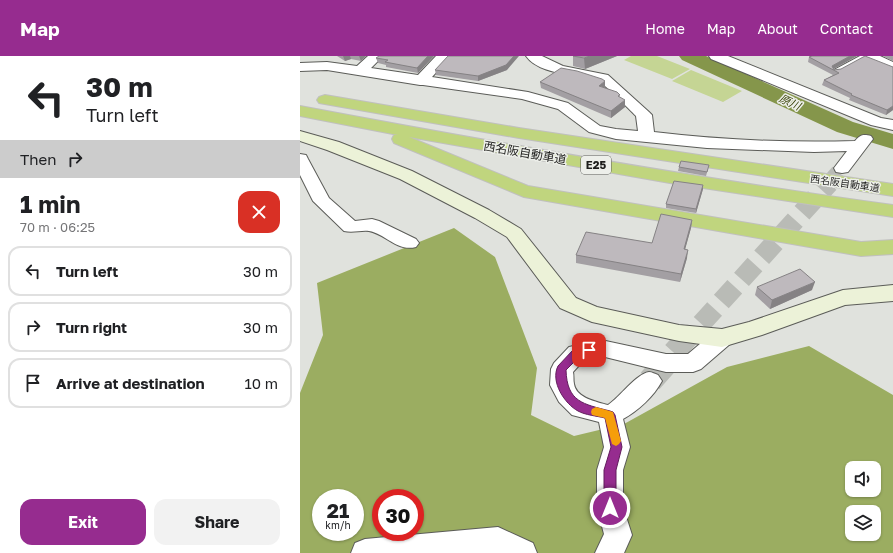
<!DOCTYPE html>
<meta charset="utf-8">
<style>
:root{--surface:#fff;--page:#f2f2f2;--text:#202124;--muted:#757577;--line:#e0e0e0;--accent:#962c8f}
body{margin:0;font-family:"Golos Text","Noto Sans JP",sans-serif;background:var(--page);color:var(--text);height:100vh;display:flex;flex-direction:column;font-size:15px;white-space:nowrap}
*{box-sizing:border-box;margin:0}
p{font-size:13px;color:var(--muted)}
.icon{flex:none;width:22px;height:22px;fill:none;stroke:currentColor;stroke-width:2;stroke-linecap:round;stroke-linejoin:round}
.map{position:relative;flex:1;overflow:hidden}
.panel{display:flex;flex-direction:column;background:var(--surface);width:300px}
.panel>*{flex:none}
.top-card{background:#fff;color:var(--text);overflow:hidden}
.tools{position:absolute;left:545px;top:405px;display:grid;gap:8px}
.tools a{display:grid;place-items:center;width:36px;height:36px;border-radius:8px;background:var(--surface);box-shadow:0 1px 3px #0004;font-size:20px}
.speed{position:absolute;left:12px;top:433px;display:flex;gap:8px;font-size:20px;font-weight:700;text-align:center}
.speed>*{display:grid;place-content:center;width:52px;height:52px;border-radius:50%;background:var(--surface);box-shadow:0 1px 3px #0004;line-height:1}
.speed small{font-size:10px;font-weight:400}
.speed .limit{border:6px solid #d22;background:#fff;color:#111}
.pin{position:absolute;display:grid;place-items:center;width:34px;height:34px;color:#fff;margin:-17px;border-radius:8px;box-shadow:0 2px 6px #0006}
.me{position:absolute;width:44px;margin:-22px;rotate:0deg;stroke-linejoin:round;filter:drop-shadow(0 0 3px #0008)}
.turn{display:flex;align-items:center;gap:14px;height:84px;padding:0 20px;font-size:18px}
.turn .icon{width:52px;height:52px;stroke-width:2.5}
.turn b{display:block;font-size:28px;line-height:34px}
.then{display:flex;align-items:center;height:38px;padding:0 20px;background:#0003;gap:8px;font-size:15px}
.round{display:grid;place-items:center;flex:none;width:42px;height:42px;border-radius:12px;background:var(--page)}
.summary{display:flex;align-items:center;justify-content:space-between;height:68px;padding:0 20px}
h1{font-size:24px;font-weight:700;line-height:30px}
.primary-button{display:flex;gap:8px;margin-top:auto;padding:8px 20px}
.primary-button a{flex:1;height:46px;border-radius:12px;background:var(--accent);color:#fff;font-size:16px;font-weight:700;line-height:46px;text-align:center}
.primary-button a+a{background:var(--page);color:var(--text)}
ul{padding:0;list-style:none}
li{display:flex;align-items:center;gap:12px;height:50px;margin:0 8px 6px;padding:0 12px;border:2px solid var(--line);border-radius:12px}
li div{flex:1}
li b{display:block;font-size:15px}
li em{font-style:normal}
header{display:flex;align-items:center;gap:24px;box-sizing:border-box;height:56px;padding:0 20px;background:var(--accent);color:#fff}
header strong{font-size:19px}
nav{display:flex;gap:22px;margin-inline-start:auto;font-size:14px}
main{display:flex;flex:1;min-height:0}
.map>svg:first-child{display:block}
.green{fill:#c5d594}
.forest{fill:#9bad61;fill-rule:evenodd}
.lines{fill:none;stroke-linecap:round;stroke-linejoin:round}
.river{fill:#85964b;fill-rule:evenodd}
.street-tunnel-far2{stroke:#b9bbb6;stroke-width:16;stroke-dasharray:16 8;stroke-linecap:butt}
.street-tunnel-far1{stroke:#b9bbb6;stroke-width:20;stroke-dasharray:20 10;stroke-linecap:butt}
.street-tunnel{stroke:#b9bbb6;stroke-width:25;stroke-dasharray:25 12;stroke-linecap:butt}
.lane-casing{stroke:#5b5c58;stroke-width:2}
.street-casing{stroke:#5b5c58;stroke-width:2}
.secondary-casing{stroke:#5b5c58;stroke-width:2}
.highway-casing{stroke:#c0c0bf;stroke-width:2}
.lane{fill:#fff;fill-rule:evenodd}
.street{fill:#fff;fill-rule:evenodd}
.secondary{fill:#ecf2d8;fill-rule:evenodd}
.highway{fill:#c0d57e;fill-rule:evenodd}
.wall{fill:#a39fa3}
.shaded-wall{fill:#858284}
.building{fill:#beb9bd;stroke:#858284}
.route{fill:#962c8f;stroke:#621d5d}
.slow{fill:#f59e0b}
.labels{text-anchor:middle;stroke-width:3;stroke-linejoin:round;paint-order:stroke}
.far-street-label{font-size:10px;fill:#1e1e1c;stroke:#edefea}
.far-water-label{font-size:11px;font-style:italic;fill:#364105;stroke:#edefea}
.shield{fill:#edefea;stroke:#5c5d5a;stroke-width:1}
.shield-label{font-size:11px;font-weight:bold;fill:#1e1e1c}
.street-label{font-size:12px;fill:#1e1e1c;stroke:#edefea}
</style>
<header>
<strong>Map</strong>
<nav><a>Home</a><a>Map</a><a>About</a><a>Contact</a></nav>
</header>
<main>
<section class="panel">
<div class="top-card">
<div class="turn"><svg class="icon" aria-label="left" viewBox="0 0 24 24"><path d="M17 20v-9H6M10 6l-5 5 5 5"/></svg><div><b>30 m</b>Turn left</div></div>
<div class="then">Then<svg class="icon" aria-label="right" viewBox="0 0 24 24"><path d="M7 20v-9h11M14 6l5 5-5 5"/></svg></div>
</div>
<div class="summary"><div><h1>1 min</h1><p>70 m · 06:25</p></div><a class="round" style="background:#d93025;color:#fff"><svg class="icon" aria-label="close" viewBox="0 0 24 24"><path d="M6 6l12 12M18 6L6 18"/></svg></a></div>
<ul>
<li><svg class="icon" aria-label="left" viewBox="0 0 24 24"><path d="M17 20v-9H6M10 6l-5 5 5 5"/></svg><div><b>Turn left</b></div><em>30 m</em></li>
<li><svg class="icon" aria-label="right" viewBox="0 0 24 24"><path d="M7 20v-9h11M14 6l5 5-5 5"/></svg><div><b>Turn right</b></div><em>30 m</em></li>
<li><svg class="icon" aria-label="arrive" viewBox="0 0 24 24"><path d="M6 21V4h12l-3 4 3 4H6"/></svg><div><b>Arrive at destination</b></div><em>10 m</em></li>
</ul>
<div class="primary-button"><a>Exit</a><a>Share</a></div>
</section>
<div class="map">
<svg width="593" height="497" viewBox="0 0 593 497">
<rect width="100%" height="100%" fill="#e0e2dd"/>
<path class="green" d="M331 0H357L390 13 372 23 324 4Z
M391 14 442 35 423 46 372 25Z"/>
<path class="forest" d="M154 172 195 201 237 312 231 359 274 380 324 368 427 311 509 290 593 339V497H0V337L23 279 17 227ZM552 412H574V434H552ZM21 442H55V476H21ZM81 442H115V476H81ZM552 456H574V478H552Z"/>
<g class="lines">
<path class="river" d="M379 0H406L553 66 593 78V93L537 76 382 4Z"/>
<path class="street-tunnel-far2" d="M528 128 542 112"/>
<path class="street-tunnel-far1" d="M381 290 529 127"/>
<path class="street-tunnel" d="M350 325 382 289"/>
<defs>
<path id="lane" d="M560 0H569L539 17H533L532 15Z"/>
<path id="street" d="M68 0H83L71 12 118 19 136 0H151L132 21 228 36 268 47 300 70 316 73 338 75 336 60C329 53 305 28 298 25 278 17 240 20 226 0H242L263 10 308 19 349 56 352 59 354 76C421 84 488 87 555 85 560 79 563 78 571 80L573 83 548 116 542 117 536 116 534 112 547 95 514 96 407 92 316 83 289 76 258 53 222 43 123 29H120L27 14 0 15V7L27 6 57 10Z
M409 0H428L581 62 593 64V74L571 69 411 3Z
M562 0H580L593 6V15L564 3Z
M0 98 6 99 8 103 29 142 55 165 72 163 79 165 116 183 119 187 116 191C97 196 86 178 69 175 61 174 53 177 44 175L13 145 0 119Z
M422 274 430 276 433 282 430 288 401 313 393 316H366L301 300 284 304 273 316C274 320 273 324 274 328 276 342 297 346 308 349 320 341 336 318 349 316 352 316 355 318 358 319L362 325C354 340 338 355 323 363L330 391 323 414V451L332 479 324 497H295L304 478 297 451V414L304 391 299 366 272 359 259 346 250 329 251 313 254 307 269 291 301 284 366 298H388L414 276Z
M198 471 233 487 237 497H51L55 487 65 483Z"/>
<path id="secondary" d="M0 75 39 86 112 115 189 154 221 173 276 242 297 251 379 269 422 273 449 266 543 234 593 229V245L545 249 462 279 422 291 379 285 292 266 260 252 207 181 175 162 100 123 27 94 0 85Z"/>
<path id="highway" d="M25 39 219 72 593 128V140L219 82 19 47 17 44 19 41Z
M0 50C197 87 394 122 593 149V161L370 127 109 81 228 130 561 186 593 184V198L561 200 224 141 94 87 92 83 94 79H98L0 60Z"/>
</defs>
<use href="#lane" class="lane-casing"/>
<use href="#street" class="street-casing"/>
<use href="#secondary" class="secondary-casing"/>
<use href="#highway" class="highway-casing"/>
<use href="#lane" class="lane"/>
<use href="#street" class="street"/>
<use href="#secondary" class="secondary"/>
<use href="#highway" class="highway"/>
</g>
<path class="wall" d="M37 0H66L61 5 51 3 45 5Z
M134 0 118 17 86 11V9L78 7 76 2Z
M273 0H317L285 13 273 10Z
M512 0H557L534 13V14L593 11V54L586 59 549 44 550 42 522 29 524 24 533 19 508 6 509 1Z
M583 0H593V5Z
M135 14H207L178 25 136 19Z
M240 26 305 32 320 41 325 51 311 62 241 32Z
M379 111 408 113 406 120 378 115Z
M403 129V133L396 157 366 152V148Z
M392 164 391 172 385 193 387 202 380 226 276 207V199L352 187Z
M457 231 512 234 470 253 455 239Z"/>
<path class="shaded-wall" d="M43 0H50L51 3 45 5Z
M59 0H66L61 5Z
M128 0H134L118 17 117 12Z
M214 0H219L207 14 178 25V20Z
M290 0H317L285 13 284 2Z
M550 0H557L533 13 532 10Z
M305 25V32L299 30Z
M325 44V51L311 62V55Z
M593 50V54L586 59 587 54Z
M403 129V133L396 157V153Z
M392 164 391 172 383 201 384 193Z
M388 194 387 202 380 226 381 218Z
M515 226 512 234 470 253 472 244Z"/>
<path class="building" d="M79 0H128L117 12 85 6 88 4 76 2Z
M148 0H214L206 9 178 20 135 14Z
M273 0H290L284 2Z
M512 0H550L532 10 534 14 541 13 565 0 593 11V50L587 54 551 39 552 38 524 24 539 17 509 1Z
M261 12 277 15 302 23 305 25 299 30 317 36 320 39 318 40 325 44 311 55 240 26Z
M381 105 409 109 407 116 379 111Z
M374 125 403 129 396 153 366 148Z
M361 158 392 164 384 193 388 194 381 218 276 199 286 176 352 187Z
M500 213 515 226 472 244 457 231Z"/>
<path class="route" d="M289 291 292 292 294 294 292 297 280 300 266 314C267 346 283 348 310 355L313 356 315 359 322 391 316 414V452L314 455 310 457 306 455 304 452V414L311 391 305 362C297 360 285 359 278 355 265 348 250 326 258 310L273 294Z"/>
<path class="slow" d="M296 351 313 356 321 385 319 388 316 390 312 388 305 362 292 359 291 356 292 353Z"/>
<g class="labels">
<g class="far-street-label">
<text transform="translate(545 127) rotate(8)" y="4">西名阪自動車道</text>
</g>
<g class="far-water-label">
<text transform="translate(490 46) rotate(25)" y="4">原川</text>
</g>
<rect class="shield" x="281" y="100" width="30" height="18" rx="3"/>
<g class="shield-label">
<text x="296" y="113">E25</text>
</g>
<g class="street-label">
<text transform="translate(225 97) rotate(10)" y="4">西名阪自動車道</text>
</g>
</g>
</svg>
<div class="tools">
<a><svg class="icon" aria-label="sound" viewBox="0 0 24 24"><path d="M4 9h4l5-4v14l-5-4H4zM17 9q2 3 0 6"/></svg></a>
<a><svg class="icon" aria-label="layers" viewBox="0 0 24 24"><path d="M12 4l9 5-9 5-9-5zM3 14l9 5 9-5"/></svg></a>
</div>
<div class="speed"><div>21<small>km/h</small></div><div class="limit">30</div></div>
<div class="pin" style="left:289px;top:294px;background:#d93025"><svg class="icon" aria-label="arrive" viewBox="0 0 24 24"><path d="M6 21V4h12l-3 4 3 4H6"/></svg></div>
<svg class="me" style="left:310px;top:452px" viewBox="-20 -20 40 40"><circle r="17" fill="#962c8f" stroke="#fff" stroke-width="3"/><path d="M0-11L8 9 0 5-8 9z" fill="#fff"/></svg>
</div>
</main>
